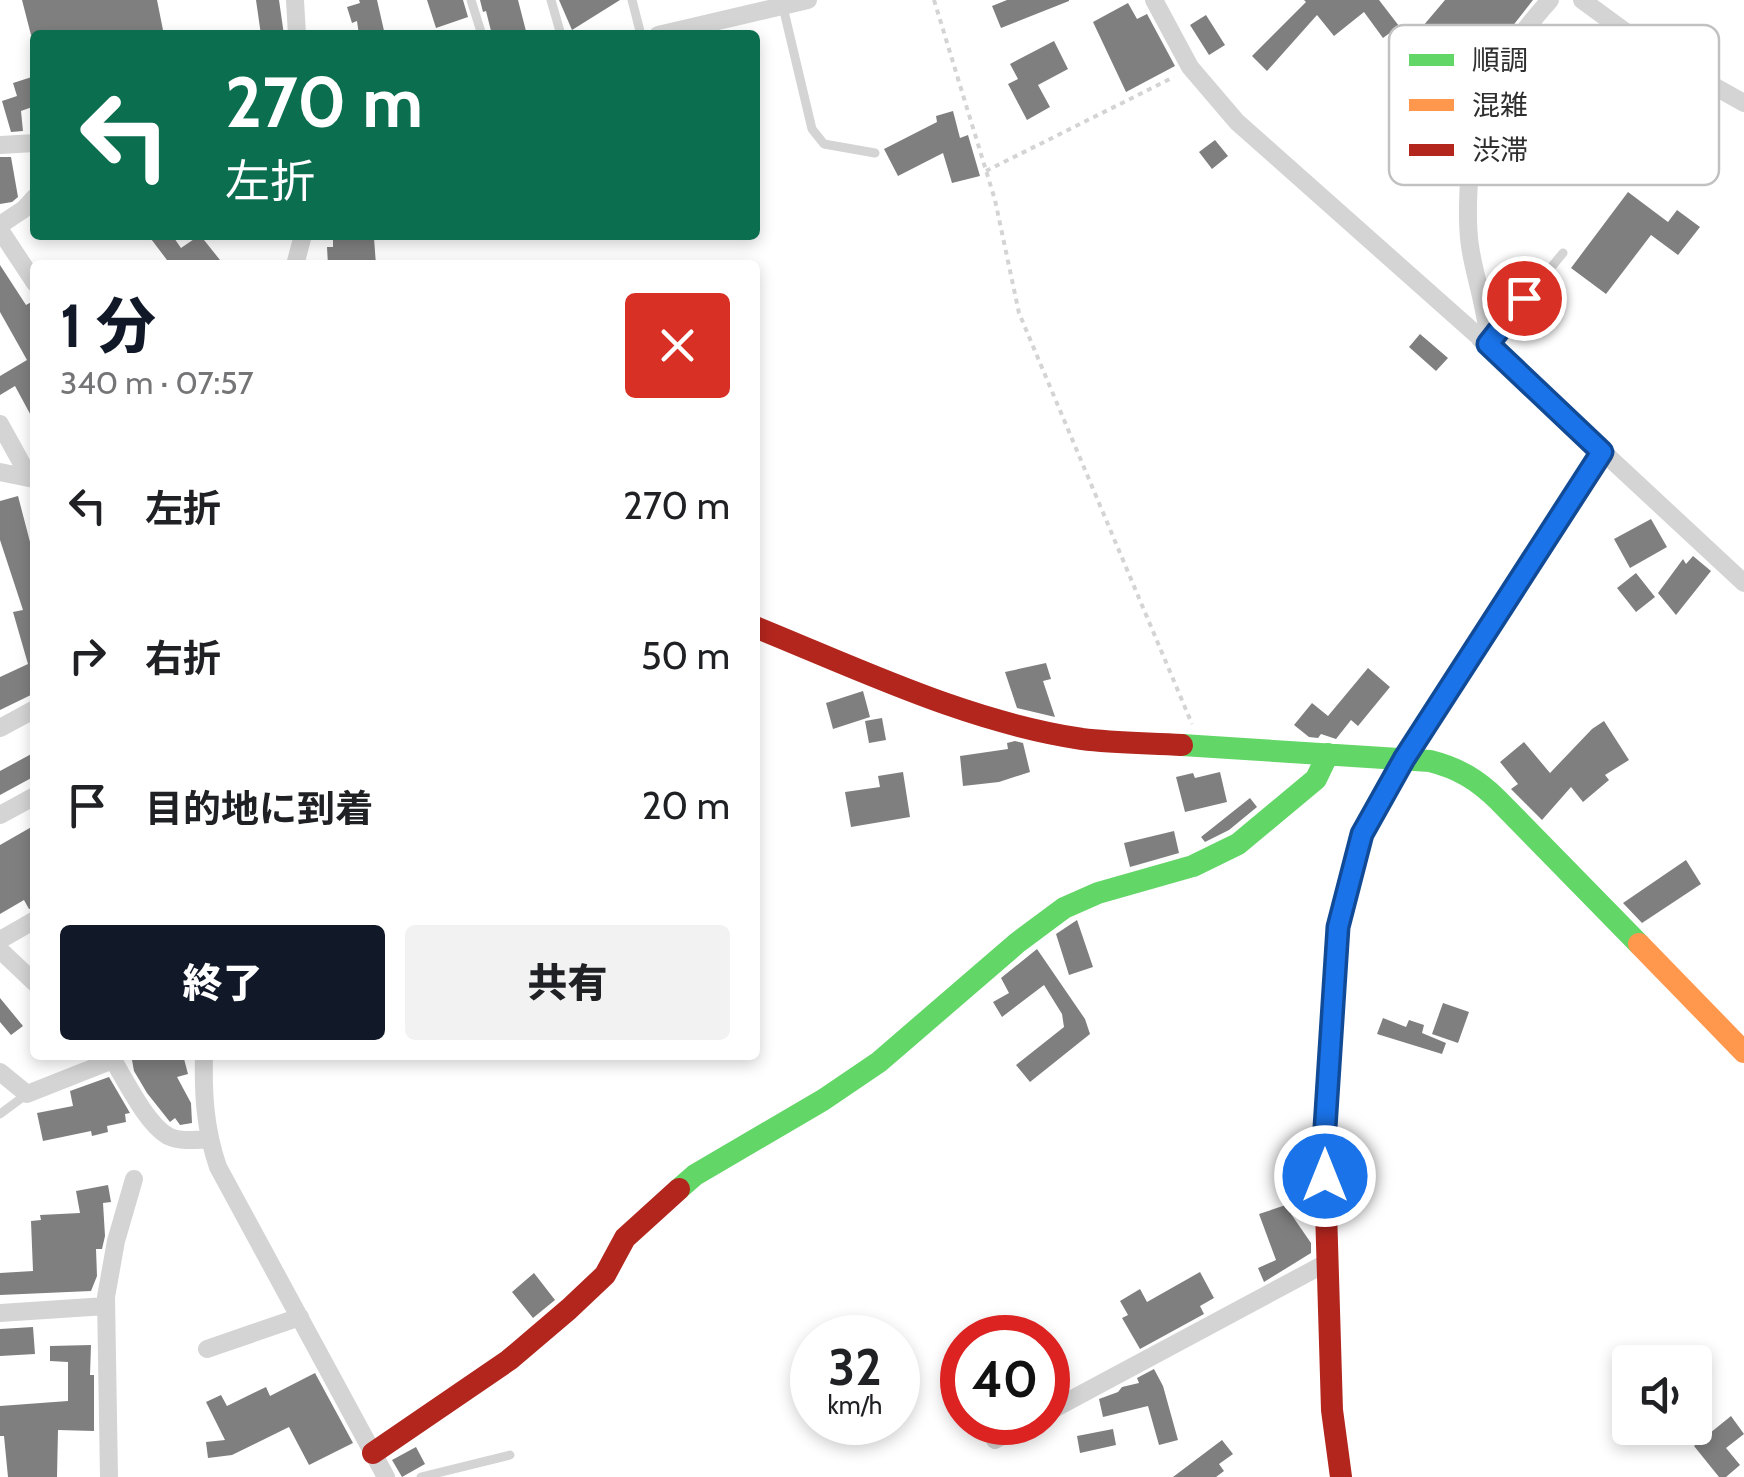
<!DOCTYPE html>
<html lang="ja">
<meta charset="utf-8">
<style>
:root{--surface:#fff;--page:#f2f2f2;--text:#202124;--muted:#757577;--accent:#111827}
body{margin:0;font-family:Cabin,"Noto Sans JP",sans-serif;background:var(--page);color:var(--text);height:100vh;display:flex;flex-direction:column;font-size:38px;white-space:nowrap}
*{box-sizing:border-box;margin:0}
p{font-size:32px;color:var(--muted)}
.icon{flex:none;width:55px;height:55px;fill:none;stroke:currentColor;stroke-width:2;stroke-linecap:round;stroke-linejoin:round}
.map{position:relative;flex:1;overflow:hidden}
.sheet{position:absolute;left:30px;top:260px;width:730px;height:800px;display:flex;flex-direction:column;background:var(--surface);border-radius:10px;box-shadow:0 5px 15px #0003}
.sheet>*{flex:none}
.top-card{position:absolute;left:30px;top:30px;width:730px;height:210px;border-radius:10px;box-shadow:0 5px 15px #0003;background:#0b6e4f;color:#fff;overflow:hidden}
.controls{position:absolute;left:1612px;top:1345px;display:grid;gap:20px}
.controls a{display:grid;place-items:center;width:100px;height:100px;border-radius:10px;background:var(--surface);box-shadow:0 5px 15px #0003;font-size:50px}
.speed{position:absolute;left:790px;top:1315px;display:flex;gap:20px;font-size:50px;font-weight:700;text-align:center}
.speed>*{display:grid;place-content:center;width:130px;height:130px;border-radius:50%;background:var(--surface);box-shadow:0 5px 15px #0003;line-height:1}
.speed small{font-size:25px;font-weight:400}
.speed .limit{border:15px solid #d22;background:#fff;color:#111}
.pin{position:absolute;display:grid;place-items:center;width:85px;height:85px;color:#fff;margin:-42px;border:5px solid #fff;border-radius:50%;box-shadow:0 2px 10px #0007}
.me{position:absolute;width:110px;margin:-55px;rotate:0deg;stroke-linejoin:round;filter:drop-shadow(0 0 8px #0008)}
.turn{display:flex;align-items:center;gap:35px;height:210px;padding:0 30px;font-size:45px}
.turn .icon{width:130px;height:130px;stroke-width:2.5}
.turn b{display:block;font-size:70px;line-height:85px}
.round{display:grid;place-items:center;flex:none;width:105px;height:105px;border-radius:10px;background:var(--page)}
.overview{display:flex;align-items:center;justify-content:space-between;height:170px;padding:0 30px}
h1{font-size:60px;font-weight:800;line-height:75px;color:var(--accent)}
.action{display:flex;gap:20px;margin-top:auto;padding:20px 30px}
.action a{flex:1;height:115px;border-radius:10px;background:var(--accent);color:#fff;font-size:40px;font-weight:800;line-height:115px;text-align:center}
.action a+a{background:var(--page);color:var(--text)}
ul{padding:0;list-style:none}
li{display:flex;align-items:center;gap:30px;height:150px;padding:0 30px}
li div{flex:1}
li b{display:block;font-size:38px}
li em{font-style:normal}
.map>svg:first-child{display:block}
.building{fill:#7f7f7f}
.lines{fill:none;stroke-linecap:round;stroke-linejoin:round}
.path{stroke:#d4d4d4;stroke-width:4;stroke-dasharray:5 5;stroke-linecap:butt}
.lane{stroke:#d4d4d4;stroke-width:9}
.street{stroke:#d4d4d4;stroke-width:18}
.fast{stroke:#63d668;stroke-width:22}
.slow{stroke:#ff974d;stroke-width:22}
.jam{stroke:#b3261e;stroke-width:22}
.route-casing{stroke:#114b97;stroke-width:25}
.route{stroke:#1a73e8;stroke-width:18}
.key{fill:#fff;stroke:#c1c1c1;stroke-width:2.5}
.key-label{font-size:28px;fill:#2f2f2f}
</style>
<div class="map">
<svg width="1744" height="1477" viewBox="0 0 1744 1477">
<rect width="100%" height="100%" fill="#fff"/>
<path class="building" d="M22 0H157L164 35H31Z
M256 0H279L284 35H261Z
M359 0H377L385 35H359L357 21 352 23 347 7 360 3Z
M427 0H463L468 17 436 28Z
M480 0H518L527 35H492L486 11 483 12Z
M559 0H620L572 30Z
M1007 0H1069V1L1001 28 992 6Z
M1304 0H1379L1399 26 1383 38 1364 12 1334 36 1317 15 1267 71 1252 56 1306 2Z
M1445 0H1533L1486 60 1471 94 1439 89 1443 65 1412 39Z
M1128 3 1137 19 1147 14 1175 66 1126 92 1093 22Z
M1206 15 1225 45 1209 55 1190 25Z
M1054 41 1068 69 1038 85 1050 107 1027 120 1008 84 1018 79 1010 64Z
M35 76V106L21 111 23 131 11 132 2 101 17 96 13 83Z
M953 111 960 138 968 135 980 176 952 183 943 153 898 176 884 149 937 122 936 116Z
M1215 140 1228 156 1212 169 1199 152Z
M0 157H11L18 197 12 202 0 204Z
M1628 192 1668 222 1677 210 1700 227 1678 255 1651 235 1606 294 1571 268Z
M148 235H172L181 248 200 235 224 265H160L167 260Z
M374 238 376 265H328L327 247H333V240Z
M0 265 26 305 35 300V423L15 386 0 395V376L27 360 0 312Z
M1420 334 1448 358 1436 371 1409 347Z
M18 496 35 561V693L0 710V677L28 664 13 612 23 610 0 540V501Z
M1651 519 1667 547 1630 568 1614 539Z
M1693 556 1711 571 1676 615 1658 593 1683 559 1686 564Z
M1636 573 1655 597 1636 612 1617 588Z
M1046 663 1051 679 1043 681 1055 717 1017 708 1005 672Z
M1368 668 1390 687 1358 726 1351 720 1336 739 1321 734 1318 738 1309 737 1294 725 1312 703 1328 716Z
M863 691 870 717 833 729 826 703Z
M882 718 886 740 869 743 865 721Z
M1604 721 1629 760 1605 775 1609 780 1583 802 1571 787 1542 820 1511 789 1518 784 1500 762 1524 742 1550 773 1592 729Z
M1015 741 1023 743 1030 772 999 782 963 786 960 756 1008 749 1007 743Z
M35 752V776L0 795V771Z
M903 772 910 817 851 827 845 792 880 787 878 776Z
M1220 772 1227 802 1185 812 1176 777 1193 773 1195 778Z
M1250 798 1257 807 1229 830 1205 842 1201 837Z
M35 825V908L29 909 24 900 0 914V845Z
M1174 831 1179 853 1130 867 1124 843Z
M1686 860 1701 884 1642 923 1623 903Z
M1077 920 1093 967 1069 975 1056 934Z
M1037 949 1085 1019 1090 1034 1030 1082 1016 1065 1064 1027 1062 1014 1044 985 1002 1017 993 1002 1009 993 1001 978Z
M0 998 23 1026 11 1035 0 1022Z
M1443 1003 1469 1012 1458 1043 1432 1034Z
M1383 1018 1406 1027 1409 1020 1424 1025 1422 1033 1446 1043 1442 1054 1377 1034Z
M150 1055H183L188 1074 177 1077 191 1103 192 1123 180 1125 175 1118 170 1122 147 1093 134 1071 132 1060Z
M109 1077 130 1113 125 1114 126 1122 107 1126 108 1132 92 1136 91 1131 43 1141 37 1113 73 1106 70 1091Z
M108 1185 111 1202 103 1203 105 1236 102 1249H96L97 1276 91 1291 0 1295V1273L33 1271 31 1221 41 1220 40 1215 80 1213 76 1191Z
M1298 1190H1309L1310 1214H1291L1311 1243V1253L1264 1282 1258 1268 1276 1260 1259 1214 1298 1201Z
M1200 1272 1214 1298 1200 1306 1204 1314 1140 1349 1122 1318 1128 1315 1120 1301 1140 1289 1147 1302Z
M534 1273 555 1300 533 1318 512 1292Z
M33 1327 35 1354 0 1356V1329Z
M91 1345 90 1375H94V1431L58 1430 57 1477H8L4 1436H0V1406L68 1401V1362L50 1361V1346Z
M1154 1369 1163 1386 1178 1440 1159 1445 1148 1406 1103 1417 1099 1399 1118 1392 1122 1387 1139 1383 1137 1378Z
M315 1373 353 1443 309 1465 289 1427 232 1455 208 1458 206 1442 225 1440 206 1402 221 1395 227 1406 266 1387 270 1396Z
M1731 1416 1744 1434 1726 1448 1740 1465 1726 1477H1719L1694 1446Z
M1113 1429 1116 1445 1080 1453 1077 1436Z
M1222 1440 1233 1454 1219 1464 1224 1471 1216 1477H1173Z
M416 1447 425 1464 402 1477 392 1460Z"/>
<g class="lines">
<path class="path" d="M934 0 995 200 1019 313 1192 724
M986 171 1174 77"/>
<path class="lane" d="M471 0 482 35
M551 0 561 35
M632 0 641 35
M783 7 812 129 824 144 875 153
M1488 344 1563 253
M0 1114 27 1094
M421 1477 510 1455"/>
<path class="street" d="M295 0 297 35
M1154 0 1190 67 1237 122 1487 344 1744 583
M1582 0 1653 52 1744 103
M658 35 808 0
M0 145 35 143
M0 225 24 209 35 197
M0 230 35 283
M295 265 303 235
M1480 339 1487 329C1484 301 1474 274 1470 246 1465 212 1470 126 1484 95 1499 62 1526 27 1550 0
M0 424 21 462 25 477
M0 472 34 479
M0 728 35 709
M0 815 35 796
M0 940 35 920
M0 950 35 983
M110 1055C124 1077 146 1124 168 1136 180 1142 196 1140 209 1139
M204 1055C203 1095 205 1129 218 1167L386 1477
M0 1072 27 1094 113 1060
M0 1313 106 1306
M207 1349 300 1317
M1048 1412 1328 1262
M995 1440 1027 1422
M109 1477 106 1297 116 1241 134 1179"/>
<path class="fast" d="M1182 745 1430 761C1458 768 1478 780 1498 800L1639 944
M679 1189 695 1175 823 1100 879 1062 1017 943 1064 908 1098 893 1193 866 1238 844 1316 779 1328 754"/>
<path class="slow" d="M1639 944 1744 1052
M1336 952 1338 927 1362 834 1404 759 1603 453"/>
<path class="jam" d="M755 627C861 670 968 722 1082 739 1114 743 1149 743 1182 745
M1336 952 1324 1143 1332 1410 1341 1477
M373 1453 509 1360 569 1309 605 1275 625 1238 679 1189"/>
</g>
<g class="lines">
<defs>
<path id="route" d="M1325 1176 1324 1143 1338 927 1362 834 1404 759 1602 452 1488 344 1524 298"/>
</defs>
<use href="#route" class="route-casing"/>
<use href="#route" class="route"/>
</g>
<rect x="1389" y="25" width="330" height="160" rx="15" class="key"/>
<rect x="1409" y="54" width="45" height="12" fill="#63d668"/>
<rect x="1409" y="99" width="45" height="12" fill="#ff974d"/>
<rect x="1409" y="144" width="45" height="12" fill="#b3261e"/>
<g class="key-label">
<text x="1472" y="70">順調</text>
<text x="1472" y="115">混雑</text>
<text x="1472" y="160">渋滞</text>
</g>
</svg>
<div class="controls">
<a><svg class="icon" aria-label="sound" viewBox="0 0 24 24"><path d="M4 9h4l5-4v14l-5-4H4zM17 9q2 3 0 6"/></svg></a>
</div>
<div class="speed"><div>32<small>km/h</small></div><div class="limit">40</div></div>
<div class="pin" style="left:1524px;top:298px;background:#d93025"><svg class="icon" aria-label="arrive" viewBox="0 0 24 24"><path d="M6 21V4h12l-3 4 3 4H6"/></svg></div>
<svg class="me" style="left:1325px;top:1176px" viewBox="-20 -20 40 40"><circle r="17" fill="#1a73e8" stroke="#fff" stroke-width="3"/><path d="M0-11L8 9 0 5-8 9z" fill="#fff"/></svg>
<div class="top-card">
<div class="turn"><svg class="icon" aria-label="left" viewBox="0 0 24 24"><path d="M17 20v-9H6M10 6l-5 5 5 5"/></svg><div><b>270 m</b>左折</div></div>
</div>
<section class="sheet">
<div class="overview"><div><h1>1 分</h1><p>340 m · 07:57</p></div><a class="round" style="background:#d93025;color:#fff"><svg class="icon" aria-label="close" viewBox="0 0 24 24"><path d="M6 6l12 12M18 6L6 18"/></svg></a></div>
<ul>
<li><svg class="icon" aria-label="left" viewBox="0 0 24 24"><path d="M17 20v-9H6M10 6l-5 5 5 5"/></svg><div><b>左折</b></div><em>270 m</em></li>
<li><svg class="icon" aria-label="right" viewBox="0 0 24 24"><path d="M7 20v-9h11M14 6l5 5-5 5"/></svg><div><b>右折</b></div><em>50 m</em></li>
<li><svg class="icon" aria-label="arrive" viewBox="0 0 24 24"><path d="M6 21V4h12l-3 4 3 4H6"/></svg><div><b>目的地に到着</b></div><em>20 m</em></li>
</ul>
<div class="action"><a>終了</a><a>共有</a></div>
</section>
</div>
